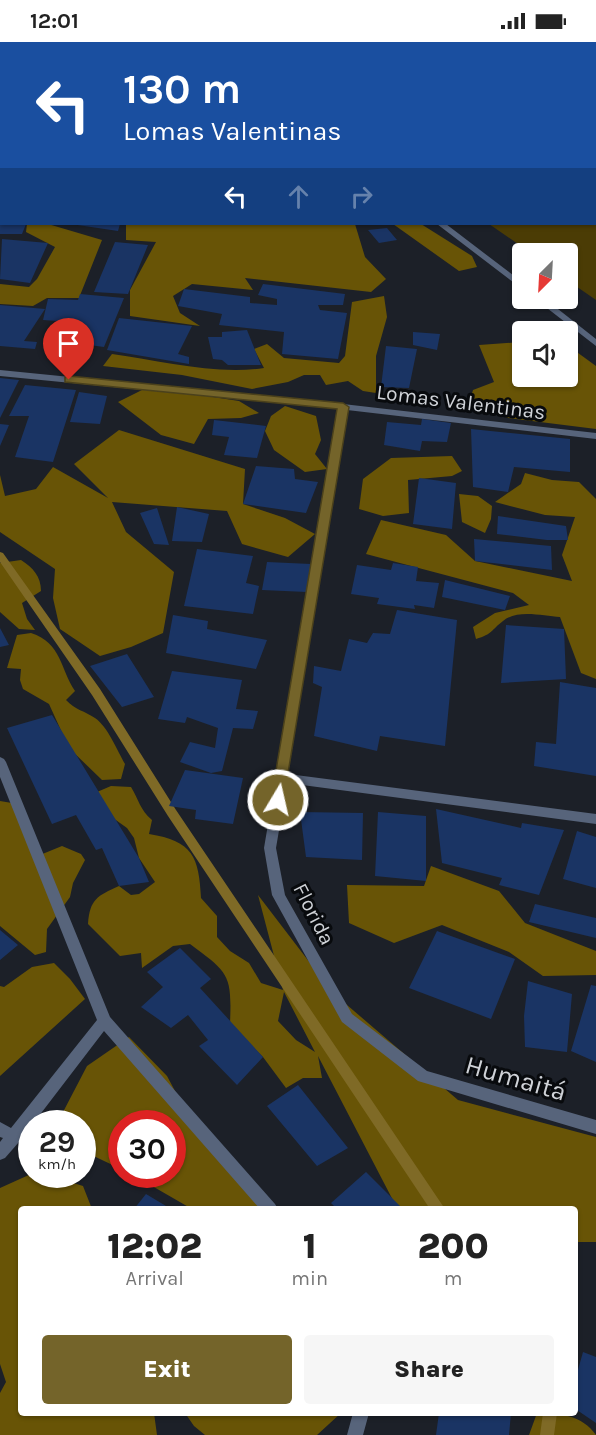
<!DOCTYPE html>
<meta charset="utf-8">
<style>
:root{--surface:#fff;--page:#f6f6f6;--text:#222;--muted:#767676;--accent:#74642a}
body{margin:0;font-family:Karla,sans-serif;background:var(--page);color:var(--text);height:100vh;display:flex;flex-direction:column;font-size:22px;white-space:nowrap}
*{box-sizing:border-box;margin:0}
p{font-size:20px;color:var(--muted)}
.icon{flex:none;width:33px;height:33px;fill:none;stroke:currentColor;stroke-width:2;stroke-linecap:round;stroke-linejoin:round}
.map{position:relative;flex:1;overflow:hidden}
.sheet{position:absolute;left:18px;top:1164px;width:560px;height:210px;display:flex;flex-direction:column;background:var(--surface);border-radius:6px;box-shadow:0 2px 4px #0004}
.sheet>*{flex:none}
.hud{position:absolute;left:0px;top:0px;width:597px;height:183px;box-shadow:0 2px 4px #0004;background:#1a4fa0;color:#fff;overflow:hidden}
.needle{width:39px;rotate:204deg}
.tools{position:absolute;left:512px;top:201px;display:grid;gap:12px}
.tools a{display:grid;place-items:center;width:66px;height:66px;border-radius:6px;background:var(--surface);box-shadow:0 2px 4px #0004;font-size:30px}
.speed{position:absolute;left:18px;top:1068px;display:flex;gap:12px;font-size:30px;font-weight:700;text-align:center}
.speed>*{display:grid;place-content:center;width:78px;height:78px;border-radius:50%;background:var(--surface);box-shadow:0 2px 4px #0004;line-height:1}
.speed small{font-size:15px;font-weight:400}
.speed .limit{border:9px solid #d22;background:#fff;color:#111}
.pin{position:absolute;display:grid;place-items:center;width:51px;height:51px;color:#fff;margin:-62px -26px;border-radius:50% 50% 50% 0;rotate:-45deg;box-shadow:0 0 6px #0007}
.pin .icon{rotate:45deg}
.me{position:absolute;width:66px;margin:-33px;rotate:9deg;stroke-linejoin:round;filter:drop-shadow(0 0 4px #0008)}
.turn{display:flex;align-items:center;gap:21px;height:126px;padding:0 24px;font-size:27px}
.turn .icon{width:78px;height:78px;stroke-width:2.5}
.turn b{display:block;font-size:42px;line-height:51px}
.lanes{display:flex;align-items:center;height:57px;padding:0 24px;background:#0003;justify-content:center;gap:30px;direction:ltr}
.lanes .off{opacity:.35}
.eta{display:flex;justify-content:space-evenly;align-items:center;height:102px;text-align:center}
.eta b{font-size:36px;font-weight:800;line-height:42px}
.action{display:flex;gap:12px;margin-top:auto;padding:12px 24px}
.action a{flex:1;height:69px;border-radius:6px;background:var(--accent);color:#fff;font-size:24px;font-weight:800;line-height:69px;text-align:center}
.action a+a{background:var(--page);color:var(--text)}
.status{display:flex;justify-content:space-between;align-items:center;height:42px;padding:0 30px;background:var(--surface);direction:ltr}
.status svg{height:16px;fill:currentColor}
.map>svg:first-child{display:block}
.green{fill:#4b3c05}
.forest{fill:#685406;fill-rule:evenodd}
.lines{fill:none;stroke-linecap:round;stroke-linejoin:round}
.stream{fill:#7f6a26;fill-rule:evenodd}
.building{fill:#1a3464}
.minor{fill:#57647b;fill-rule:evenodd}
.tertiary{fill:#57647b;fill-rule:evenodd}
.route{fill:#74642a;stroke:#4b411b;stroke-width:1.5}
.labels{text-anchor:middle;stroke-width:6;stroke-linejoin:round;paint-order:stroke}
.street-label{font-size:21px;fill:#cfd2d7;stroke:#080a0d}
.near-street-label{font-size:26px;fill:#cfd2d7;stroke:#080a0d}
</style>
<div class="status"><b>12:01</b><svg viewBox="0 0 49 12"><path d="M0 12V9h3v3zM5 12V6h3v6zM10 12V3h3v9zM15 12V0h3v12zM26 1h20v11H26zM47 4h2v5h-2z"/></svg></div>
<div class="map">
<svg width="596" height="1393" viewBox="0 0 596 1393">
<rect width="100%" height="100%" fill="#1c2028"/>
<path class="green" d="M596 160V258L567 238V212L531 211 489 182H596Z"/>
<path class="forest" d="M27 182H48L102 198 79 256H47L33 264 0 262V242L29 245 37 237 55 205 26 190Z
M126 182H355L365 215 386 237 371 250 245 236 253 248 192 242 173 254 180 271 200 284 130 274V248L156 200 126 198Z
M393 182H421L472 214 477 225 459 229Z
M384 254 387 275 376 314V351L363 349 348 339 326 343 320 333H304L288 340 252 347 182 333 103 324 112 312C161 319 215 333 264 326L254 307 267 302 284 316 339 321 345 314 352 260Z
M522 300V334H567V307L574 308 596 324V387L508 376 469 362 473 348 494 340 479 303Z
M148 345 239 359 259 371 241 376 208 377 194 402 161 393 118 360Z
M285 364 316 374 321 398 315 412 327 427 305 430 274 408 265 389 271 374Z
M119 388 245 427 243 462 285 476 315 492 288 515 242 502 227 469 112 460 126 490 174 530 163 591 131 605 100 614 60 587 53 556 55 527 0 490V433L5 454 36 447 53 425 108 456 74 422Z
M452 414 462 429 452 434 408 438 409 471 383 474 359 467 363 437 391 416Z
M525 431 552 438 579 440 596 457V637L581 631 560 575C543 574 517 567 503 579 491 588 493 592 476 597L473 585 495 571 529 563 513 551 366 512 381 478 446 493 475 519 572 539 562 513 575 475 545 473 495 460 521 442Z
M459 452 478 454 492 464 491 477 485 491 462 480Z
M21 518C33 526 41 534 41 549L22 561 27 577 35 588 19 587 0 570V521Z
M31 591C62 601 60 627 75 649L66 658C75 668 85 669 95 676 108 685 117 708 125 722L121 737 102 738 69 706 49 662 23 647 20 638 21 627 7 626 17 593Z
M111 744 131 745C139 758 140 768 152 778L149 792C193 799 199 815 201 856L217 874V895L230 909 249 921 261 941 283 948 258 853 333 951 458 1058 596 1095V1200H575L574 1167 397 1166 318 1014 322 1036H303L286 1046 263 1015 230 982C232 932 229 931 190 902L173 904 142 926 141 911 120 914 88 882C90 857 97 854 119 844L131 853 139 852 155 840 139 816 134 796 127 786 113 776 97 750ZM284 950 315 1010 296 998 278 979Z
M0 759 12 761 40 813 62 804 81 812 85 818 73 841 70 855 47 887 46 910 35 913 0 884Z
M431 824 499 849 525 881 596 909V933L543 934 509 910 442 883 394 901 349 881 347 843 424 844Z
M54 921 70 937 85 957 0 1034V944L4 945 32 925Z
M129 995 167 1034 191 1079 271 1167H192L133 1133 172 1132V1082H122L121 1127 83 1109 82 1082H61L62 1072 87 1024Z
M31 1132 48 1133 83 1144 92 1167H21V1371H154L157 1393H0V1351L6 1340 0 1322V1146Z
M185 1371H341L317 1393H205L194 1384Z
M537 1371C560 1371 582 1373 596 1393H529Z"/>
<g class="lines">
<path class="stream" d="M0 510 3 511 100 647 176 768 445 1167H430L168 774 92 653 0 520Z
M543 1371H557L554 1393H540Z"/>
</g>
<path class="building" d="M0 182H26L22 192H0Z
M71 182H120L118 189Z
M387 186 397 198 379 201 368 188Z
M2 197 48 201 30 241 0 237Z
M115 200 148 203 128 252 94 250Z
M263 242 345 252 343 263H318L320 268 347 271 338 317 282 312 284 290 219 283 222 272 178 264 184 247 250 255V261L277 263V257L258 253Z
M80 252 124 256 104 305 82 302 87 286 69 285 71 280 43 278 48 257 78 258Z
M0 263 45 267 24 299 37 300 35 307 0 304Z
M119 276 192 284 178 312 189 315V322L107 308Z
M247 288 261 323H228L222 318 213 317 208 295H222V290Z
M413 290 440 292 437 308 413 303Z
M386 304 417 307 409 346 381 345Z
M0 336 19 338 0 376Z
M25 343 76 348 53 420 15 415 29 374H9Z
M79 350 107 354 100 382 70 380Z
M422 377 451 381 447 400 422 399 420 409 384 403 387 380 421 383Z
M214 378 266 384 257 416 224 413 229 395 212 393Z
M0 382 9 383 0 404Z
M471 387 570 397V430L514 425 508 450 473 445Z
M256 424 294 427 295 437 318 440 306 471 243 462Z
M419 436 456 441 452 487 413 482Z
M177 465 209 472 202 500 172 499Z
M157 466 169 503 154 502 140 471Z
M498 474 566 484 568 498H547L497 492Z
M474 497 551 504 552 528 475 519Z
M197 507 253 514 246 541 259 544 253 572 184 564Z
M267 520 311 522 307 550 262 548Z
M393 521 418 525 416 539 439 541 434 566 414 563 415 567 377 562 379 556 351 552 357 523 391 528Z
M445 538 510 554 505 568 442 555Z
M397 568 457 578 445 704 380 694 377 709 314 694 322 645 313 641 314 624 341 629 349 597 367 601 373 591 390 592Z
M173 573 208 579 207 587 267 598 256 627 166 611Z
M506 583 564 587 566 637 501 641Z
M0 586 9 603 0 605Z
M127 612 154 655 122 665 90 624Z
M172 629 242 638 236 667 258 669 253 687 233 686 222 729 211 731 180 720 190 700 215 706 218 686 187 675 185 681 158 677Z
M560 640 596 646V734L534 724 536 700 556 702Z
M52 673 139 816 149 840 119 844 102 806 96 808 76 773 52 782 7 686Z
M185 728 243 736 233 782 195 777 196 768 169 764Z
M436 767 521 786 522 781 564 788 539 853 499 843 502 836 442 821Z
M300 770 363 771 362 818 306 815Z
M378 770 426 774V839L375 834Z
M577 789 596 795V846L563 837Z
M535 862 596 876V896L529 880Z
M0 888 18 903 0 918Z
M437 889 515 917 491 977 409 946Z
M180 906 211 937 200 946 263 1015 237 1043 199 1004 208 998 188 973 171 986 141 965 163 945 147 930Z
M528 939 572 952 567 1010 525 1005 524 974Z
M591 943 596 944V1020L571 1009Z
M298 1043 348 1106 317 1124 267 1064Z
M366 1130 403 1167H337L331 1161Z
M146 1152 171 1167H134Z
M583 1310 596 1315V1381L574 1366V1342Z
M439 1371H511L509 1393H436Z"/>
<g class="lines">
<path class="minor" d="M53 0H61L53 2Z
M410 0H418L410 2Z
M583 0H596V3V2Z
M0 88H2L0 95Z
M0 328 343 362 596 391V397L347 368 288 732 596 772V782L287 741 276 806 285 853 352 972 427 1029 596 1078V1092L418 1039 342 980 272 853 264 806 338 367 0 334Z
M0 715 4 717 6 720 110 975 275 1162 278 1167H260L104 989 19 1100 5 1116 0 1118V1100L3 1096 0 1095V1080L11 1086 97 978 0 735Z
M353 1371H369L363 1393H347Z"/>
<path class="tertiary" d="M214 0H222L223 2H215Z
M437 182H446L522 240V247Z
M534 256H544L596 297V304Z"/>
</g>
<path class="route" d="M69 334 343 361 349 365 283 761 278 763 271 758 337 367 65 340V335Z"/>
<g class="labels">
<g class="street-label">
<text transform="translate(461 360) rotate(7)" y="7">Lomas Valentinas</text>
<text transform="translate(314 872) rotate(63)" y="7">Florida</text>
</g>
<g class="near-street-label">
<text transform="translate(516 1036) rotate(16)" y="9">Humaitá</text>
</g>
</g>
</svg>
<div class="tools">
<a><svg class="needle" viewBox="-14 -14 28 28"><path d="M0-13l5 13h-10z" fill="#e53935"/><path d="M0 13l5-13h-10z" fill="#767676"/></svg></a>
<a><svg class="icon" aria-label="sound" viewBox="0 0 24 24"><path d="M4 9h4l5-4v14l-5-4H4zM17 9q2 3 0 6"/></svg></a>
</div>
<div class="speed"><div>29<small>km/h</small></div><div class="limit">30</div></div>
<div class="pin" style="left:69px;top:338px;background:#d93025"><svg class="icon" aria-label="arrive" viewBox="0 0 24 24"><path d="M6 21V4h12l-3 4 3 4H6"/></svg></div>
<svg class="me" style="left:278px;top:758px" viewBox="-20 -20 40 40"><circle r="17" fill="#74642a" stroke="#fff" stroke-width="3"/><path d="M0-11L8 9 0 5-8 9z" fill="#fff"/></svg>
<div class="hud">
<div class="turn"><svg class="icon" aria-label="left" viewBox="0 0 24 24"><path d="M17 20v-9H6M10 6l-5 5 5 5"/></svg><div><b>130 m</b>Lomas Valentinas</div></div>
<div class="lanes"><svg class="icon" aria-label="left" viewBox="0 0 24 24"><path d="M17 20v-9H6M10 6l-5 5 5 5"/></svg><svg class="icon off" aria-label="ahead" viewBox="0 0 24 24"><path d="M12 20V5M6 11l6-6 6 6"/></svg><svg class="icon off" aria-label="right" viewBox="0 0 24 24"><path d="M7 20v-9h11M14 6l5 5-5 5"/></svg></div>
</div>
<section class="sheet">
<div class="eta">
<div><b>12:02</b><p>Arrival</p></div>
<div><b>1</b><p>min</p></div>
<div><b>200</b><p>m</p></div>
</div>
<div class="action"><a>Exit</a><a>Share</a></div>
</section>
</div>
